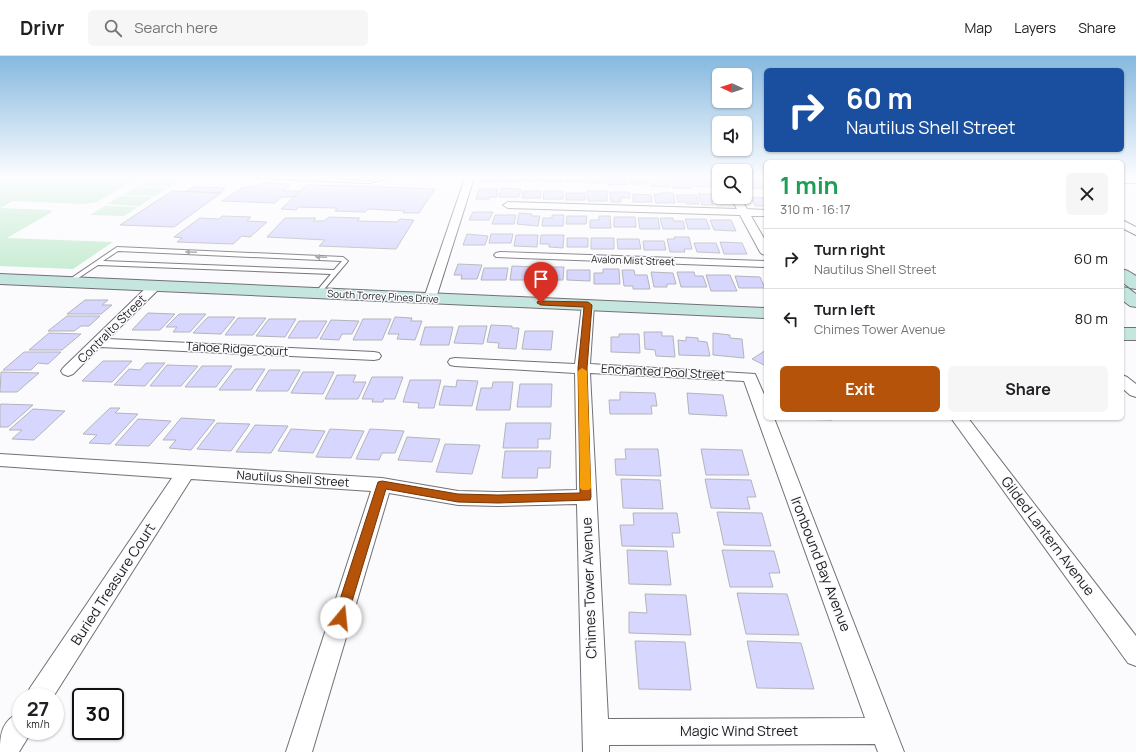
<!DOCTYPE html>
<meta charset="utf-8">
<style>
:root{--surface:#fff;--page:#f6f6f6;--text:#202124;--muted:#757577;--line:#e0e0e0;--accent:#b45309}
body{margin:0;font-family:Manrope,sans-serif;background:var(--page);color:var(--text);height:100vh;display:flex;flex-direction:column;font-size:15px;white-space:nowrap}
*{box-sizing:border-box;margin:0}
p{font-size:13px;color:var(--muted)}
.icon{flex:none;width:22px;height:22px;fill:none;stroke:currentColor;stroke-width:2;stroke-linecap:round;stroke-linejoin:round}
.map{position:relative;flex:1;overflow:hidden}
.drawer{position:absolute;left:764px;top:104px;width:360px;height:260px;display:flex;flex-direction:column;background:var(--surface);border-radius:6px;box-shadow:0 1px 3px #0004}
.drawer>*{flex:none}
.hud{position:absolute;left:764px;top:12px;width:360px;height:84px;border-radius:6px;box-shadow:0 1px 3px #0004;background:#1a4fa0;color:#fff;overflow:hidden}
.needle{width:26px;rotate:273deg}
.fabs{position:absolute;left:712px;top:12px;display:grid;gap:8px}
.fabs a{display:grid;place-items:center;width:40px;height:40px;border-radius:6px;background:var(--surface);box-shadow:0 1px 3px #0004;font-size:20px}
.speed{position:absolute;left:12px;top:632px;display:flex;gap:8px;font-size:20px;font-weight:700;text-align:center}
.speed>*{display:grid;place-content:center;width:52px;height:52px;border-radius:50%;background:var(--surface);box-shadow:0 1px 3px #0004;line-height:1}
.speed small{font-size:10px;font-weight:400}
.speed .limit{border:2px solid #111;border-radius:6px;background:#fff;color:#111}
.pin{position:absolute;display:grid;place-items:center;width:34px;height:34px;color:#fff;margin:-41px -17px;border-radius:50% 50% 50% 0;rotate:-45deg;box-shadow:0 0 4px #0007}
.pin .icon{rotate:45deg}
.me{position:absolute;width:44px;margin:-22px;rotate:17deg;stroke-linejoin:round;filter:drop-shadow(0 0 3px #0008)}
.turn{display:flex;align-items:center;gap:14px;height:84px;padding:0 16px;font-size:18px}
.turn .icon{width:52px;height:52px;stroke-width:2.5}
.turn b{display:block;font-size:28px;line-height:34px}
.round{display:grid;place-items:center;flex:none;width:42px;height:42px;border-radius:6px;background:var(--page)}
.overview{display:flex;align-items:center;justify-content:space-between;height:68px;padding:0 16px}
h1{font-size:24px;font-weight:700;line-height:30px;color:#1e9e55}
.button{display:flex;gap:8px;margin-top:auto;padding:8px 16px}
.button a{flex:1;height:46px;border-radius:6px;background:var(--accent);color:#fff;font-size:16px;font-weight:700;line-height:46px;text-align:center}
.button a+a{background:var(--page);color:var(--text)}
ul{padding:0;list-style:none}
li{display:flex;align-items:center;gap:12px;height:60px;padding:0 16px;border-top:1px solid var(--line)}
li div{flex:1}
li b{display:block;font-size:15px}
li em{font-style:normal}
header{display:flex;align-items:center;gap:24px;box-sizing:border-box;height:56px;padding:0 20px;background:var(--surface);border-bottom:1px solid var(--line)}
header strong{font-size:19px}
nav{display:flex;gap:22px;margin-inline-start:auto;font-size:14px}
.search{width:280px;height:36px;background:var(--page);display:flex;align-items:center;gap:10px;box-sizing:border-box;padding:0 14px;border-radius:6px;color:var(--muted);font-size:15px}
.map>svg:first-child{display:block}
.green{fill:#c5ebd0}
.building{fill:#d6d6fe;stroke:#b4b4ba}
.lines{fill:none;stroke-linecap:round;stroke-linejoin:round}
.lane-casing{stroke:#717176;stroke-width:2}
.street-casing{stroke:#717176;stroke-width:2}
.secondary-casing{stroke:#717176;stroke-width:2}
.lane{fill:#fff;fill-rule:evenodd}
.street{fill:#fff;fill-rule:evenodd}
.secondary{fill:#c5e6df;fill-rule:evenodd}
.oneway{fill:#99999a}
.route{fill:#b45309;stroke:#753606}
.slow{fill:#f59e0b}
.labels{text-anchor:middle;stroke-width:3;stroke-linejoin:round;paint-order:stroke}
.far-street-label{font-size:10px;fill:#1d1d1f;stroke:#fbfbfe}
.street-label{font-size:12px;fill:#1d1d1f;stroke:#fbfbfe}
.near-street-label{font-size:14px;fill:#1d1d1f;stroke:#fbfbfe}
</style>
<header>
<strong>Drivr</strong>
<div class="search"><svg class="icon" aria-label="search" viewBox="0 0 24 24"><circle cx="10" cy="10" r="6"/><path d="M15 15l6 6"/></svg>Search here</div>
<nav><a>Map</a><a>Layers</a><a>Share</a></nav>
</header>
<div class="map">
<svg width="1136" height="696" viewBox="0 0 1136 696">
<rect width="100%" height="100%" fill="#fbfbfe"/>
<path class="green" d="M0 122H137L97 146 85 148 13 145 1 152 51 154 52 156 7 182 113 186 73 213 0 210Z
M150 122H152L181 124 169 131 138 130Z
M136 131 167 132 155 140 123 139Z
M121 140 153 141 140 150 107 148Z
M105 150 138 151 124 160 90 159Z"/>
<path class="building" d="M482 122H500V125L495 126H481Z
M503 122H522L521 126H502Z
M524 122H542L541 125H524Z
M545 122H563V126H544Z
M566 122H583V126H566Z
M586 122H605V127H586Z
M607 122H626L627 129H608Z
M629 122H646L647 128H630Z
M649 122H667L669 131 651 130Z
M677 122H689L692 132H673L670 124H677Z
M691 123H710L713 131 694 130Z
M745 124H759L764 132H745Z
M262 127 290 128 283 135H300L294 141H282L275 147 222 145 242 132 259 129Z
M307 129 354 130 435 133 419 157H403L405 155 368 153 365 156 335 155 337 152 299 151 296 154 281 153Z
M194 131 225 132 219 137 186 135Z
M502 132 521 133 519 141H499Z
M479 133H498L497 141H489V143H476Z
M172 135 221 137 174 171 120 169Z
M523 135H541L540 142H522Z
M544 135H563V143H543Z
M587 135H607V145H588Z
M610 136H629L630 142H621V146H611Z
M566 137H585V144H566Z
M660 137H673L675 147H656L654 138 660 139Z
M633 138 651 139 652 146H633Z
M698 138H717L720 145H711L713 149H702Z
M676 139H696L699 148H687L686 146H678Z
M751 141 766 142V150H755Z
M473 156H493L489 164H469Z
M519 157 532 158 531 160H540L538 170 517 168Z
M495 159H516L514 168H492Z
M552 159H564L563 170H542L543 162H552Z
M222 160 251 161 247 165 267 166 250 181 242 180 233 188 177 186 182 182 174 181 200 162 219 163Z
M567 160H587L586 168H566Z
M599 160H610L611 172H590V164H599Z
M329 161 360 162 357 165 397 166 400 163 414 164 396 193 319 190 325 184 267 181 285 162H316L313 165H324Z
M614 161H635L636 171H614Z
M638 162H658L660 173H640Z
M660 162H673L674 165H683L685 173H663Z
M685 163H706L710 173H688Z
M710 164H731L736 175 714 174Z
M467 178 488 180 485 189H463Z
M491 178H513L511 187H489Z
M516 179H538L537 191 514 190Z
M541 179H564L563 192 549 191V188H540Z
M674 181H689L692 193H684L685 196H670L667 183H675Z
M567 182H588V191H567Z
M591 182H614V193H591Z
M617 183H639L641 193H618Z
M643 185H664L666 194H644Z
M720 186 742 187 747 198H724Z
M694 187H716L720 197 697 196Z
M458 208 482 209 477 223H461L462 219H454Z
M512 210 536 211 535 224H510Z
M540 211H564L563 224H538Z
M484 212H508L506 224H481Z
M603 213H619L620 228H594V217H603Z
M567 214H590V225L567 224Z
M622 214H634L635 219H647L650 233H633V230H624Z
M651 216 673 217 676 228H667V231H654Z
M677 216H694L695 220H703L707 231H681Z
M706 219H730L737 235H711Z
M735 220 760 221 765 232H739Z
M85 244H108L102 249H112L101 258H67Z
M148 257 175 258 160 274H132Z
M179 258H206L190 276H173L177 271H166Z
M67 260H100L89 270H81L74 275H48Z
M208 261H235L221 278 193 277Z
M395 261 412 262 411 265H422L415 284 397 283 399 278H388Z
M238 262H266L253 279H225Z
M269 263H296L285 281 256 280Z
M363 263H391L382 284H353Z
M331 264 359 265 352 278H342L339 284 320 283Z
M299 265H327L317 282H288Z
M491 269 512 270V272H519L516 293 498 292 499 287 487 286Z
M459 270H487L483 288 454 287Z
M425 271H453L449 289H420Z
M525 275H553L551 294 522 293Z
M644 276H662V280H673L675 301 656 300 655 294 645 293Z
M49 277 81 278 62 294H29Z
M713 277 730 279V282L742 283 744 302 713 299Z
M619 278H639L640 297 611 296V281H619Z
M686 281 698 282V285L707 286 710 300 679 299 678 284 686 285Z
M766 294V310L752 303Z
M24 296H61L48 308 38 307 31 314H3Z
M103 305H132L112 326 82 325Z
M146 307H165L145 330 114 329 129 313 140 314Z
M167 309 198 310 181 330H150Z
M202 310H232L216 331H185Z
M235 313H265L251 334H219Z
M269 314H300L288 335H256Z
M1 316 39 317 17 336H0Z
M303 316H334L323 338 291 337Z
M337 319H356L353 326H366L358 343H325Z
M372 321H403L395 343H384L383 346H372L373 343H362Z
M410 324H441L434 352H418L419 347 403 346Z
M457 324 478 325 472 350 439 349 444 330 456 331Z
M493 326H513L510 354H476L481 332H492Z
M520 328H552L551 351H517Z
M620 336 655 337 657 350H651L652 358H610L609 344H620Z
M687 337 723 339 727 360 689 358Z
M1 348 33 349 8 371H0V349Z
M110 352H120L115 357 138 358 110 388 89 387 97 379 83 378Z
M33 353 65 355 34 384 12 383 22 374H9Z
M181 362 215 364 191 394 169 392 176 384H163Z
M793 362H831L832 364 793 363Z
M138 363 171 365 149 390 115 389Z
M217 367 250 368 231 395 197 393Z
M506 367H551L550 383H538V392H503Z
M255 369 288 370 271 397 236 396Z
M291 373 325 375 313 397 278 395Z
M330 373 364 375 351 402 316 401Z
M370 373 404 375 395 397H382L379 404 356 403Z
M407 381 440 383 432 406 398 404Z
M445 388 480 389 472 418 436 416Z
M625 393H658L661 420 616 419 615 403H626Z
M701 393 742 394 749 419H706Z
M505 395H551L550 412H538L537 422H502Z
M621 423 660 424 663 453 623 452Z
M705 423 751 424 756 441H747L750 453 711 452Z
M717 456 762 457 771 490 724 489Z
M633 457H677L680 477H672L674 491 622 490 620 469H634Z
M627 494 667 495 671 529 629 528Z
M722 494 774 495 780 517H769L773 531H730Z
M737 537 787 538 799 579 746 578Z
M645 538 686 539 691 579 629 577V556L647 557Z
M635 585 685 586 691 634 639 633Z
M747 585 801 587 814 633 757 632Z"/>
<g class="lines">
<defs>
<path id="lane" d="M257 122H310L369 125 379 122H390L369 127Z
M117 191 343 201 348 205 320 238 318 239 315 237 331 218 98 209 71 227H67V225ZM118 195 341 205H342L334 214 103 205Z"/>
<path id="street" d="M465 122H474L436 242 434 245H426L424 242Z
M1122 122H1136V127H1122Z
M730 141H740L747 153 766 154V160H751L766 186V199L762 198 760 196 740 159 508 152 503 149 508 146 737 153Z
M1122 164 1136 171V179L1122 172Z
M500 196 766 205V211L496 201 494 199 496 197Z
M155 226 159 227 161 230 159 233 108 283 374 296 379 297 381 300 379 303 374 304 100 291 73 318 68 320 63 318 61 315 63 312 151 227Z
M588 245 593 246 594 249 590 308 755 318 766 343V362H774L904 696H878L875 688 609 689V696H583L577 448 498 450 458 449 389 437 312 696H286L371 435 191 423 53 641H26L30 632 172 422 0 410V398L382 422 458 435 498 436 577 434 575 317 455 310 450 309 448 306 450 303 455 302 575 308 582 249 583 246ZM590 317 744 325 865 662 608 663Z
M1122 319 1127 321 1136 328V341L1130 339 1122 332Z
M951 362H968L1136 580V610L1128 607Z
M21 656V675H31L30 678 19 696H0C0 677 2 664 21 656Z"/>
<path id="secondary" d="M1122 213 1128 215 1136 220V233L1130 232 1122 226Z
M0 218 766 252V262L0 228Z
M1122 231 1128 232 1136 238V251L1130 250 1122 244Z
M1122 272H1136V284H1122Z"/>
</defs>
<use href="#lane" class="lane-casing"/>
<use href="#street" class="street-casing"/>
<use href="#secondary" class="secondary-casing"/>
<use href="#lane" class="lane"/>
<use href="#street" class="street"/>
<use href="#secondary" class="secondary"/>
</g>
<defs><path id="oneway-solid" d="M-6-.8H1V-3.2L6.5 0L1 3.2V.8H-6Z"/></defs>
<g class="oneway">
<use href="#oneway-solid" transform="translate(191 196) rotate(-178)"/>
<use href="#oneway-solid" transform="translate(321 201) rotate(-178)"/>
</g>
<linearGradient id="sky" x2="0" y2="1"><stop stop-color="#85b8df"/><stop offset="0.55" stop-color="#fdfdff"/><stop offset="1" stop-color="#fdfdff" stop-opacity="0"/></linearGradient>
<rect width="1136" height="220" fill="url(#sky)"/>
<path class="route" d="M538 245 588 246 592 249 587 312 591 441 590 444 498 447 458 446 386 433 347 562 345 567 341 568 336 567 334 562 378 426 382 425 458 438 498 439 580 437 578 312 584 251 541 249 537 247Z"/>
<path class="slow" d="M582 312 587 315 591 432 589 434H582L580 432 578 315Z"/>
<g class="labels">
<g class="far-street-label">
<text transform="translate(633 204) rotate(2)" y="4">Avalon Mist Street</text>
<text transform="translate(383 240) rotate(3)" y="4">South Torrey Pines Drive</text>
</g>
<g class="street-label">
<text transform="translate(112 273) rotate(-45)" y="4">Contralto Street</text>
<text transform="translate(237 293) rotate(3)" y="4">Tahoe Ridge Court</text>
<text transform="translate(663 316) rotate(3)" y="4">Enchanted Pool Street</text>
<text transform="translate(293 423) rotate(4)" y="4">Nautilus Shell Street</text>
</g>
<g class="near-street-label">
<text transform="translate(1048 480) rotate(53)" y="5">Gilded Lantern Avenue</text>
<text transform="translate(821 508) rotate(69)" y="5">Ironbound Bay Avenue</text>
<text transform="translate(113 528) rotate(-57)" y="5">Buried Treasure Court</text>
<text transform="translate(589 532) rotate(-92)" y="5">Chimes Tower Avenue</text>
<text x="739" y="680">Magic Wind Street</text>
</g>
</g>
</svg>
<div class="fabs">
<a><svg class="needle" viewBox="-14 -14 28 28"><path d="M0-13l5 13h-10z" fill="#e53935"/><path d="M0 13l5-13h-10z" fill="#757577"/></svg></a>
<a><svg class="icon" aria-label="sound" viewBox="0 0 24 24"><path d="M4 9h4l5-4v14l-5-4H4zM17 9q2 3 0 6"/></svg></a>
<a><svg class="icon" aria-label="search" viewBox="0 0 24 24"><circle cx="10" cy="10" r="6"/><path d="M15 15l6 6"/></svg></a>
</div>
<div class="speed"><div>27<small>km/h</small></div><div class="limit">30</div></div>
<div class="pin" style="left:541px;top:247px;background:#d93025"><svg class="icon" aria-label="arrive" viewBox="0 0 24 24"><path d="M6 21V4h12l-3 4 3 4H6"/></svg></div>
<svg class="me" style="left:341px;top:562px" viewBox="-20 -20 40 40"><circle r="19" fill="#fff"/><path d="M0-13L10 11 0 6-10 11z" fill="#b45309"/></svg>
<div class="hud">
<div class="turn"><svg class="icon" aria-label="right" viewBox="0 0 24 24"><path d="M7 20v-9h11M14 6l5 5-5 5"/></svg><div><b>60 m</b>Nautilus Shell Street</div></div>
</div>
<section class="drawer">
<div class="overview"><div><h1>1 min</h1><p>310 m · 16:17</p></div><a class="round"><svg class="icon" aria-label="close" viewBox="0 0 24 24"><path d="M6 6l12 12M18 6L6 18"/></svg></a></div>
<ul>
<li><svg class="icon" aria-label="right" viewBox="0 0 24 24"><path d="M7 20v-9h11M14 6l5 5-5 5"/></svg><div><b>Turn right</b><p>Nautilus Shell Street</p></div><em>60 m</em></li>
<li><svg class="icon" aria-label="left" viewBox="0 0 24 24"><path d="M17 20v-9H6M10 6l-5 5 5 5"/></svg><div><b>Turn left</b><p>Chimes Tower Avenue</p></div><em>80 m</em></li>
</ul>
<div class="button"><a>Exit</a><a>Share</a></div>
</section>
</div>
